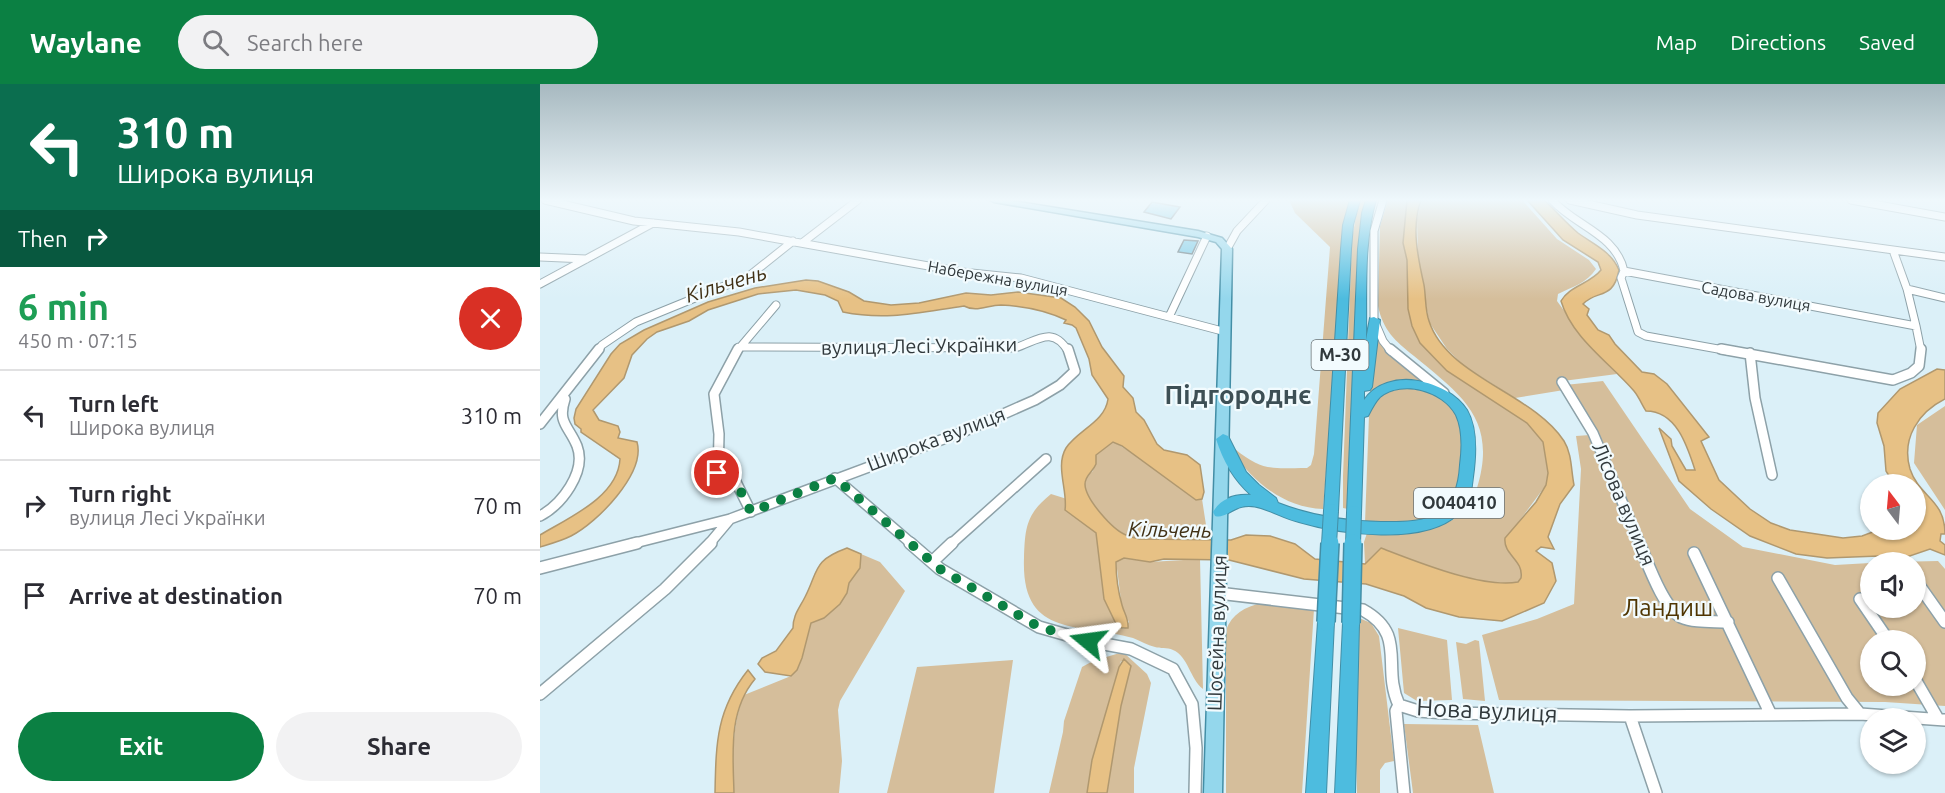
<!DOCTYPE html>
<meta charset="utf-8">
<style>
:root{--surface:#fff;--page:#f2f2f3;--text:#2b2b33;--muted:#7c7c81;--line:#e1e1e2;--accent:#0b8043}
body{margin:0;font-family:Ubuntu,sans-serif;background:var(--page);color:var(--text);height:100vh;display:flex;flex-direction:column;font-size:22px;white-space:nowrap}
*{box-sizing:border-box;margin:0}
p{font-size:20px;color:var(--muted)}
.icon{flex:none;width:33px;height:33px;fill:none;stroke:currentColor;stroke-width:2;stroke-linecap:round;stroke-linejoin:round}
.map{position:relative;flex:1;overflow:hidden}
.side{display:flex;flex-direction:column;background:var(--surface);width:540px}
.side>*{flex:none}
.banner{background:#0b6e4f;color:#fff;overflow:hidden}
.needle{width:39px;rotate:344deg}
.tools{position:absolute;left:1320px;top:390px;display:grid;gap:12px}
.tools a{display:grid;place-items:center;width:66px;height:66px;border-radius:50%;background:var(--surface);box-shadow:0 2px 4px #0004;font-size:30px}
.pin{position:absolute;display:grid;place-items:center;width:51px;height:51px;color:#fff;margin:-26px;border:3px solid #fff;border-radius:50%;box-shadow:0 2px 6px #0007}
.me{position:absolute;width:66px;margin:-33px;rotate:286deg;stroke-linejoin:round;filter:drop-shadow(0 0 4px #0008)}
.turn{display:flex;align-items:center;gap:21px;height:126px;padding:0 18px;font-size:27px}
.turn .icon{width:78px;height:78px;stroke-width:2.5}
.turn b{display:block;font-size:42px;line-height:51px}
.then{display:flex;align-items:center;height:57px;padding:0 18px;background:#0003;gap:12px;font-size:22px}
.round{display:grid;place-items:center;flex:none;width:63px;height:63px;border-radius:32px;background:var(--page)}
.summary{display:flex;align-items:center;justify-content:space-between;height:102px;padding:0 18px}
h1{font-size:36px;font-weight:700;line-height:45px;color:#1e9e55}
.action{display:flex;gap:12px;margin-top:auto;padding:12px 18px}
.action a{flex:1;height:69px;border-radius:36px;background:var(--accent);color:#fff;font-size:24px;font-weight:700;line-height:69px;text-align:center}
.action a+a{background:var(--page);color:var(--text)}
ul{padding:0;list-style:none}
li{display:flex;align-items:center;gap:18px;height:90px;padding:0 18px;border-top:2px solid var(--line)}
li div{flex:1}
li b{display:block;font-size:22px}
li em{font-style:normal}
header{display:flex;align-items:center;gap:36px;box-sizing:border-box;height:84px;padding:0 30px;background:var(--accent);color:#fff}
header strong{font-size:28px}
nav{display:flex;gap:33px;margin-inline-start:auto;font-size:21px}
.search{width:420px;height:54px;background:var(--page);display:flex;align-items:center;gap:15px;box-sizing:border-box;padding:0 21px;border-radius:33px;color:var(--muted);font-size:22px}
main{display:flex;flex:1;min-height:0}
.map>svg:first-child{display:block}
.green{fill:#d5be9b;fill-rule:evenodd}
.water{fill:#e7c185;stroke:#b0986f;stroke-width:1.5}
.building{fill:#77c9e5;stroke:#697c83;stroke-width:1.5}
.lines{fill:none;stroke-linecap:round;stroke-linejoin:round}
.minor-far2-casing{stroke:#8da1a8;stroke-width:9}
.minor-far1-casing{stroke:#8da1a8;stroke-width:12}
.minor-casing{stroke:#8da1a8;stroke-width:14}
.major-casing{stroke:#438ea6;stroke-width:3}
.highway-casing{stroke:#438ea6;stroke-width:2}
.minor-far2{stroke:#fff;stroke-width:7}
.minor-far1{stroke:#fff;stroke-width:9}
.minor{stroke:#fff;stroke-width:11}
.major{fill:#94d7ec;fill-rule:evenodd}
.highway{fill:#4dbcdf;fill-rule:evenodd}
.highway-bridge-far1-casing{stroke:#438ea6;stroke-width:16;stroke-linecap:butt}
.highway-bridge-casing{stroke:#438ea6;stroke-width:20;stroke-linecap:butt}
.highway-bridge-far1{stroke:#4dbcdf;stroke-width:14}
.highway-bridge{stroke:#4dbcdf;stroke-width:17}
.route{stroke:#0b8043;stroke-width:10;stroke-dasharray:0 18}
.labels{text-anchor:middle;stroke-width:4.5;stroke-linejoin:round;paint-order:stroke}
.far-street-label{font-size:16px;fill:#31393c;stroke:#f2fbfe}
.shield{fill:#f2fbfe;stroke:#6b7376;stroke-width:1.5}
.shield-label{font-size:18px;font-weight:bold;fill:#31393c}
.street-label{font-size:20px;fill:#31393c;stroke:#f2fbfe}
.water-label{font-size:21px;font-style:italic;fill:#413116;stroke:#f2fbfe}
.near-park-label{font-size:24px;fill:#4f3502;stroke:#f2fbfe}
.near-street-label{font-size:24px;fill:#31393c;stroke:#f2fbfe}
.district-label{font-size:26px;font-weight:bold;fill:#3d4f55;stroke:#f2fbfe}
</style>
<header>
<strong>Waylane</strong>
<div class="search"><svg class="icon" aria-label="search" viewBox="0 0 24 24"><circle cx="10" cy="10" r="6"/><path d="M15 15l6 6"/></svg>Search here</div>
<nav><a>Map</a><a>Directions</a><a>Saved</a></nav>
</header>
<main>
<section class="side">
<div class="banner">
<div class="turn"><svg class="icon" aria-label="left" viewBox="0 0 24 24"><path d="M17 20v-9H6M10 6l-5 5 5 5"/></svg><div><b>310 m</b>Широка вулиця</div></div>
<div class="then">Then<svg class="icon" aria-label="right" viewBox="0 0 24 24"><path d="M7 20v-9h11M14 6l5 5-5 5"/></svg></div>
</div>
<div class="summary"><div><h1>6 min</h1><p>450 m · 07:15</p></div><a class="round" style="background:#d93025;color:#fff"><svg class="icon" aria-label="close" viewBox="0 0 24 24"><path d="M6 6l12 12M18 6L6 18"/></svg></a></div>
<ul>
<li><svg class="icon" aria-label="left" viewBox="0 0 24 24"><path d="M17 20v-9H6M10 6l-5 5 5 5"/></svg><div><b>Turn left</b><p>Широка вулиця</p></div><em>310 m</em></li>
<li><svg class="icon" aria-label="right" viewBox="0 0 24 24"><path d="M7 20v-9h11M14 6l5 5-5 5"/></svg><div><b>Turn right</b><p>вулиця Лесі Українки</p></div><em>70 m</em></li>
<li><svg class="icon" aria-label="arrive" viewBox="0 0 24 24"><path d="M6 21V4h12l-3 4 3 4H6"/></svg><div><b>Arrive at destination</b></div><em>70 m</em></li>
</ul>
<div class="action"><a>Exit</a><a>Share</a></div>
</section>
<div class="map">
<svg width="1405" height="709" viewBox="0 0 1405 709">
<rect width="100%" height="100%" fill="#dbf0f8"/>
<path class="green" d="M749 116H811L807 129 783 425C744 424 714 398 692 368L695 365C723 388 733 384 767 384L771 381 774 370 790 163 755 129Z
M821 116H829L825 130 808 425 803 424V392L812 155 816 132Z
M848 116H867L863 159 867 176 868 225 872 242 880 259 907 287 987 339 1003 358 1008 389 1006 401 980 436 969 469C977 476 983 483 981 494L978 498C943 505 875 477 841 464L825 480 824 458 827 449C868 448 922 452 937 404 958 335 921 311 874 272 855 257 843 246 838 222L840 142Z
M881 116H982L1017 155 1049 176 1056 185C1047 199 1032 203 1018 210L1017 217 1049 261 1077 290 1023 297 1025 301 1063 297 1150 425 1203 463 1295 481 1330 479V524H1376V478H1352L1398 477 1405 485V622L1345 618 959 616 942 551 997 535 1034 520 1041 385 1036 352 1050 351 1024 306 975 314 924 282 907 265 889 238 878 174 877 136ZM1330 556H1376V602H1330Z
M833 247 848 270 891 303 875 299 830 311Z
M862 304C890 305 922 318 923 352 923 363 921 374 920 384 919 401 918 419 902 429 880 442 849 438 825 439L829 331C834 313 845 309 862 304Z
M1405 322V426L1374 379 1377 341Z
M573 358C601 372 630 398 656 416L662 415 668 454C646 456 608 459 588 452 573 446 555 425 548 411 543 402 544 393 553 387L555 371Z
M511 410 527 415 525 426 556 449 564 515 578 544 584 545 589 538 582 524 576 477 584 474 610 478 660 475 663 605C650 595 648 572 633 566 627 563 620 565 615 563 607 561 601 557 593 554 539 538 481 555 484 474 485 444 486 430 511 410Z
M321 470 340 478 365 507 300 617 298 626 302 677 299 709H194C193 674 191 644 204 611L251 592 257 586 271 539 284 533 307 509 309 499 320 484Z
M721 519 774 525 762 709H686V546C692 530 705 523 721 519Z
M819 534 831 539 839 552 854 677 845 679 840 686V709H817C816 651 811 592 819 534Z
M858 544 907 556 912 616 877 617 864 609Z
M935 556 939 557 945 617 923 615 916 558 926 560Z
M583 568 607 590 611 599 594 684V709H567L581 622 591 582 581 577 552 676 547 709H509L523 648 524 637 542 583 553 577Z
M473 576 454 709H347L377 583Z
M864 640 938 641 954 709H873Z"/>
<path class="water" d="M867 116H881C871 143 878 174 884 201 886 213 885 226 889 237 907 293 993 309 1024 357 1032 370 1031 386 1034 401L1020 420 1008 453 1014 465 1001 463 996 467 1012 479 1016 497 1004 519 962 537 919 533 886 524 864 512 826 500 764 495 689 476 624 475 610 478 584 474 576 478C576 492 578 507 582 521 584 529 589 535 588 544H578L564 515 556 449 525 426C528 407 515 382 526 364 538 346 565 338 568 315L552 291 549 275 536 244 532 241 524 239 526 236C505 226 484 222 461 221 447 221 437 229 424 222 381 228 347 237 303 228L298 217 285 211 256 206 218 210 168 226 149 237 117 248 107 255 92 271 84 294 53 326 59 336 78 342 80 348 78 354 97 358C106 389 57 439 31 452 21 457 10 460 0 463V451C28 434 78 413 80 375L41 348V345L35 340 34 334 36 325 71 270 80 260 104 246 168 218 215 204 266 196 278 197 309 208 324 217 351 221 379 219 426 209 451 211 478 208 521 214 535 223 549 237 562 263 584 292 583 303 593 314 596 328 604 336 617 360 624 366 647 371 660 381 664 408 662 415 656 416 582 362 573 358 556 371V380C553 388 545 391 545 400 545 415 573 446 586 451 590 453 596 454 600 455L691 456 706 451 730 452 755 460 775 475 825 480 841 464C875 477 943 505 978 498L981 494C984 476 963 471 965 454L996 418 1006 401 1008 389 1003 358 987 339 907 287 880 259 872 242 868 225 867 176 863 159Z
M987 116H1004C1015 126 1026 139 1038 149 1053 160 1071 167 1079 186 1073 217 1057 205 1043 220L1049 225 1047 231 1058 246 1069 251 1075 260 1102 288 1114 290 1127 300 1169 353 1161 357 1179 396 1210 425 1231 439 1250 446 1303 454 1322 452 1338 446H1376V400H1354L1346 387 1344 362 1337 339 1338 329 1360 305 1397 285 1405 286V315C1379 328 1361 354 1370 385 1379 413 1405 415 1405 450H1401L1400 457 1405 461V471L1390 465 1358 476 1339 472 1287 474 1256 470 1210 452 1171 425 1139 397 1119 344 1131 355 1132 362 1146 386H1155C1147 361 1136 327 1106 327 1102 321 1099 313 1094 307 1070 279 1032 254 1021 217 1029 202 1050 200 1061 186L1058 178 1023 156Z
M307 464 321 470 320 484 309 499 307 509 300 520 284 534 271 539 262 574 257 586 251 592 225 588 218 580 222 574 236 567 253 544C253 531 259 525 265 513 279 486 272 477 307 464Z
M584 575 591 582 581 622 567 709H547L552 676 579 583Z
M208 586 215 595C188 627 193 670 194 709H175C176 660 176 626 208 586Z"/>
<path class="building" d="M612 118 640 123 631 135 604 128Z
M644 156 658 157 652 170 638 168Z"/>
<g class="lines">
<defs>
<path id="minor-far2" d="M5 116 94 137 199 148 422 188 481 194 686 248
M843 116 834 147V236L843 257 851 267
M1012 116C1035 142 1076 150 1084 187L1376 242 1367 205 1405 214
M1030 116 1097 131 1405 173
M1311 116 1405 133
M262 159 318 116
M687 165 697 147 726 116
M1354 169 1367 205
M0 173 46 175
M1084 187 1081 194 1098 248 1106 252 1189 267
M0 200 113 139
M629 233 667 152
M1376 242 1381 267
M199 263 475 264C497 257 512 241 528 267
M57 267 62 261 96 238 209 192 253 157
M197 267 236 221"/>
<path id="minor-far1" d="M198 265 174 310 179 350 178 394 192 395 196 398 211 428
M850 265 904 309
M1181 265 1353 296 1371 289 1379 282 1381 265
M1210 269 1215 314 1232 391
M1022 298 1053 349 1100 460
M0 340 59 265
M295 394 372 460
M0 432C21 421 47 388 37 362 29 342 17 339 25 315
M91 460 190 435 425 347 495 316 520 301 535 287 528 265
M169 460 190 435
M411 460 506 375"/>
<path id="minor" d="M370 459 400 485 499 543 548 557 591 565 633 585 652 620 656 664 655 709
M1099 459C1107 477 1123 524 1141 533 1155 539 1173 537 1188 538
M1154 469 1231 631
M392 478 412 459
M0 484 97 459
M1238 494 1307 614 1320 630
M1376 497 1405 538
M678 509 823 526C868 551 841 582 859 621
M1320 515 1348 556
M1376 597 1398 635
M0 610 125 505 171 459
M1090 632 1116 709
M864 709 856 627 859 621 878 627 905 629 1090 632 1320 630 1405 636"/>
<path id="major" d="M450 116H466L658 147 682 154 692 165 682 709H664L682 165 676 158 658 153 454 118Z"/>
<path id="highway" d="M810 116H820L813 141 811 165 798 427 796 431H786L784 427 801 165 803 141Z
M826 116H836C823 160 827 210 826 256L830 234 834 233 840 236 832 303 830 306 824 307V316C847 282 907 295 927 326 938 345 936 372 933 393 932 407 928 421 918 430 885 462 799 450 759 438 746 435 734 428 721 424 694 416 688 436 675 432L673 428C681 414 696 410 711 411 694 396 683 377 676 355L683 350 688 352 706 388 719 401 736 414 738 419C771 432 805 437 841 438 888 439 917 434 920 381 922 366 923 346 916 331 903 307 863 295 840 313 835 318 831 326 828 332L824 333 821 429 819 433H809L807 429 818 165 822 129Z
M786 531 792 533 794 538 786 709H766L778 538 780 533Z
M811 532 817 534 819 539 815 709H795L803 539 805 534Z"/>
</defs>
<use href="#minor-far2" class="minor-far2-casing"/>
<use href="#minor-far1" class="minor-far1-casing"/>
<use href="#minor" class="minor-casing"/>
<use href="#major" class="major-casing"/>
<use href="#highway" class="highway-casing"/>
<use href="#minor-far2" class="minor-far2"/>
<use href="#minor-far1" class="minor-far1"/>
<use href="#minor" class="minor"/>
<use href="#major" class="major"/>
<use href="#highway" class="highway"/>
<defs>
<path id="highway-bridge-far1" d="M789 460 791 427
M813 460 814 429"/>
<path id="highway-bridge" d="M786 538 790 459
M811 539 813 459"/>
</defs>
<use href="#highway-bridge-far1" class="highway-bridge-far1-casing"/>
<use href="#highway-bridge" class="highway-bridge-casing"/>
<use href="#highway-bridge-far1" class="highway-bridge-far1"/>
<use href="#highway-bridge" class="highway-bridge"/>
</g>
<linearGradient id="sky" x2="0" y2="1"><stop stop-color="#a7b9c0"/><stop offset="0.54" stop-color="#eff8fc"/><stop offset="1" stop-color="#eff8fc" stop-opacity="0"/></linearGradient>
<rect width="1405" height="215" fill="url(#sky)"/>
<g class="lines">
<path class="route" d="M177 389 178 394 192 395 196 398 211 428 295 394 400 485 499 543 548 557"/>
</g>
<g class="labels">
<g class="far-street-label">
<text transform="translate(458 194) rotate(10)" y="6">Набережна вулиця</text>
<text transform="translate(1216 212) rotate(10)" y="6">Садова вулиця</text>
</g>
<g class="shield">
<rect x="771.5" y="256" width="57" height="30" rx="4.5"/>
<rect x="874" y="404" width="90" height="30" rx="4.5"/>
</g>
<g class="shield-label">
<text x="800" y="277">М-30</text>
<text x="919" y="425">О040410</text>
</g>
<g class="street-label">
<text transform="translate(379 262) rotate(-1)" y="7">вулиця Лесі Українки</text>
<text transform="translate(396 355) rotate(-21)" y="7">Широка вулиця</text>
<text transform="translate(1084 420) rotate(67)" y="7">Лісова вулиця</text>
<text transform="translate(677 549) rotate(-88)" y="7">Шосейна вулиця</text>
</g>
<g class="water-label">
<text transform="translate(186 200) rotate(-17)" y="7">Кільчень</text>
<text transform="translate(630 446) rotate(1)" y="7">Кільчень</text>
</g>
<g class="near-park-label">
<text x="1128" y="532">Ландиш</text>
</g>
<g class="near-street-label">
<text transform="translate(947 627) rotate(3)" y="8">Нова вулиця</text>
</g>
<g class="district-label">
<text x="698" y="320">Підгороднє</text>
</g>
</g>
</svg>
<div class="tools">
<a><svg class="needle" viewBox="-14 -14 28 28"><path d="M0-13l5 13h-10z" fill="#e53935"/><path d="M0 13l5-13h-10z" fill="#7c7c81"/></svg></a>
<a><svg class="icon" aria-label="sound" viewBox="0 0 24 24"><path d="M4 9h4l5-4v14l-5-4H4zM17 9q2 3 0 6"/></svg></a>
<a><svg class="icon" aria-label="search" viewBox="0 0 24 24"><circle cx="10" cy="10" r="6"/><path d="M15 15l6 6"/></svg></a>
<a><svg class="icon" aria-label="layers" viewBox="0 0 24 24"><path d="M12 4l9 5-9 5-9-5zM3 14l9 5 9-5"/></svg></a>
</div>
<div class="pin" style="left:177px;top:389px;background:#d93025"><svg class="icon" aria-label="arrive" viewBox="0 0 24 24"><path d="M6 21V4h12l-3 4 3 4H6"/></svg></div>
<svg class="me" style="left:548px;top:557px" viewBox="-20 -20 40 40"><path d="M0-17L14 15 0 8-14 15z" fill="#0b8043" stroke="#fff" stroke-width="4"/></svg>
</div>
</main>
